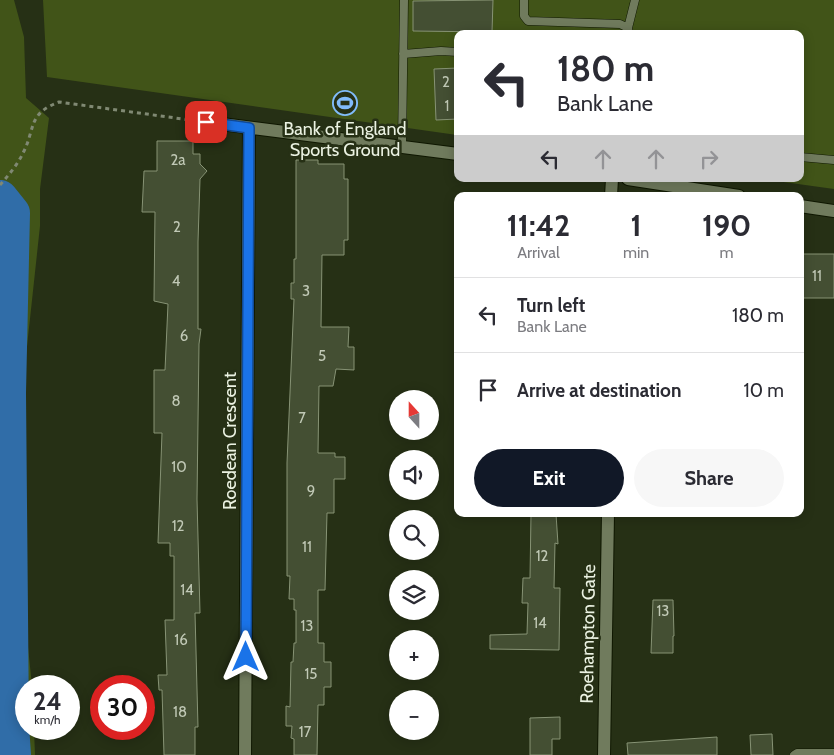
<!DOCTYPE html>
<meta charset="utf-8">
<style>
:root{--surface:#fff;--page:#f7f7f7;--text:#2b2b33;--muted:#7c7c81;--line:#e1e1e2;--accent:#111827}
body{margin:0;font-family:Cabin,sans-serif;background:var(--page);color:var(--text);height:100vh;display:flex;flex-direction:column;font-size:19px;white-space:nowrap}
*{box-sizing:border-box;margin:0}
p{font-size:16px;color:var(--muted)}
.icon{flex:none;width:28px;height:28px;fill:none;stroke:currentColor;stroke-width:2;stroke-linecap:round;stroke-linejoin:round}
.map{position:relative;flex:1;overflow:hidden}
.side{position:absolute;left:454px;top:192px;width:350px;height:325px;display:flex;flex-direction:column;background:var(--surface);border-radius:10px;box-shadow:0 2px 12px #0003}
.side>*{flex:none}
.top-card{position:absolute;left:454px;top:30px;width:350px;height:152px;border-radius:10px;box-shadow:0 2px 12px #0003;background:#fff;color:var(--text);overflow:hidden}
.needle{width:32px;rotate:339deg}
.controls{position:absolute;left:389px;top:390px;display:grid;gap:10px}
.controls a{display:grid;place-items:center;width:50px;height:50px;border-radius:50%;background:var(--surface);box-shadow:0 2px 12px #0003;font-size:25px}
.speed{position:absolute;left:15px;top:675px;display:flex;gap:10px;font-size:25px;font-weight:700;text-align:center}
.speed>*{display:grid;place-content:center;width:65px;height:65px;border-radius:50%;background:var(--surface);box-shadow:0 2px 12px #0003;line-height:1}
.speed small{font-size:12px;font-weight:400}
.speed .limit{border:8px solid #d22;background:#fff;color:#111}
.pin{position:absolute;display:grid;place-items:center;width:42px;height:42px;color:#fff;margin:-21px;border-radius:10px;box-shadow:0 2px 8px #0006}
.me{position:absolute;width:55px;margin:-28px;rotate:0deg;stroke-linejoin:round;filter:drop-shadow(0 0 4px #0008)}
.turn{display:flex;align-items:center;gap:18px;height:105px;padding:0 20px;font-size:22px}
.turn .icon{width:65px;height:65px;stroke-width:2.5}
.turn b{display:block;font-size:35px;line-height:42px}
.lanes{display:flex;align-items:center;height:48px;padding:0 20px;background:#0003;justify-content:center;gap:25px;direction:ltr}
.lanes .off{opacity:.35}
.eta{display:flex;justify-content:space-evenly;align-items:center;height:85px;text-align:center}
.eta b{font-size:30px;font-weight:700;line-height:35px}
.action{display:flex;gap:10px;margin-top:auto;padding:10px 20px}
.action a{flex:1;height:58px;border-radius:30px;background:var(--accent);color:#fff;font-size:20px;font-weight:700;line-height:58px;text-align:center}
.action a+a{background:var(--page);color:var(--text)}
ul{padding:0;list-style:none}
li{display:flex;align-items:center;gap:15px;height:75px;padding:0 20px;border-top:1px solid var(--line)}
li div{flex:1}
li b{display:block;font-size:19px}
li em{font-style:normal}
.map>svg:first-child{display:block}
.green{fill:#415418}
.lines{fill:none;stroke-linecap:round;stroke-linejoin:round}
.river{stroke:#306da8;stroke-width:36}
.building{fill:#444f33;stroke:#879375}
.service-casing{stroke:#0f1701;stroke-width:9}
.minor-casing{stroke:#0f1701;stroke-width:14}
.path{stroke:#808973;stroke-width:3;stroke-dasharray:4 4;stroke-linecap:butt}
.service{stroke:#707b5d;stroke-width:8}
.minor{stroke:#707b5d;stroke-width:12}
.route-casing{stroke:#114b97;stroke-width:12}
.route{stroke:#1a73e8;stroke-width:9}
.labels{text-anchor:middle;stroke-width:5;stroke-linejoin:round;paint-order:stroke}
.number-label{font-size:15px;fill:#c1c9b6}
.poi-label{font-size:18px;fill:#ebf2e2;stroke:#263015}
.street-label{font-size:18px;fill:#ebf2e2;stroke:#263015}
</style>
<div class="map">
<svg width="834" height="755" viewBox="0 0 834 755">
<rect width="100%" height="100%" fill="#263015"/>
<path class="green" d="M0 0H14L24 37 26 98 49 118 40 189V226L25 365 22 588 32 686H26V729H34L35 755H0Z
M43 0H834V189L762 179H800V34H458L457 135 47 77Z"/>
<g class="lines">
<path class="river" d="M0 198 12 213 8 393 11 725 13 755"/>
</g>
<path class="building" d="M493 0 492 32 413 31V1Z
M458 68V119L436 120 434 69Z
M157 141H193V154H200V164L207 171 200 179 198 242V329H201L199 344 197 499 200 613H195L198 727H195V755H164L162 690H159L158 675H167L165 620H174V556H170V543H158L162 433H154V370H165L168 304 154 301 155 212H142L144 171H157Z
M296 160H318V164H344V179H348V240H344V255H322L321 327H349L348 347H354V370L336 369 333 386H319L318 453H335V457H345V479H334V513H327L325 590H318V643H324V662H331V687H324V705H318L317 755H294V739L291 738 292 726H286V706L290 707 291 662H293L294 643H296V610H294V599H289L290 576H287V463L294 299H291V283H294V259H296Z
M800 254H834V298H800Z
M531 514H556L558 544 555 543 554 588H560L559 650 490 649V635L527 634 528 603H522L523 578H530Z
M653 600H673L674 636H673V653H651Z
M560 717V739H552V755H530V718Z
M772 734 773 755H751L750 735Z
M717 737V755H628L627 743Z"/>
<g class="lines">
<defs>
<path id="service" d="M524 0V16L528 21 620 24 628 28 629 34
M628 28 635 0
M403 54 441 51 458 52
M402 146 404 0
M800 157 834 160
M794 755 797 753H834"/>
<path id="minor" d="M206 122 458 154
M628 179 739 196
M611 196 612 179
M800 206 834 211
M245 755 249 128
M604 755 608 514"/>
</defs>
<use href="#service" class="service-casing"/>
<use href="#minor" class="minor-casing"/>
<path class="path" d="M0 185C8 176 18 164 23 153 36 128 27 114 59 102L190 120"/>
<use href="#service" class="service"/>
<use href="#minor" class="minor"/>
</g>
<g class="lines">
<defs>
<path id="route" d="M206 122 249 128 246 657"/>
</defs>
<use href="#route" class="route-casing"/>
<use href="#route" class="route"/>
</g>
<defs>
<symbol id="stadium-ring" viewBox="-11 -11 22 22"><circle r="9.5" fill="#263015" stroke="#81bcfa" stroke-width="1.5"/><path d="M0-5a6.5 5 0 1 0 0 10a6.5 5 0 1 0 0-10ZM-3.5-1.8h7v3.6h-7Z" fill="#81bcfa"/></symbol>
</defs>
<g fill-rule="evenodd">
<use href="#stadium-ring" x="331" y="89" width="28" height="28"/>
</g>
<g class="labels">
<g class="number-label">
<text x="446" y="87">2</text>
<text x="447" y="111">1</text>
<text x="178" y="165">2a</text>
<text x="177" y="232">2</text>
<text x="817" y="281">11</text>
<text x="176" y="286">4</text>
<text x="306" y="296">3</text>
<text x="184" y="341">6</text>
<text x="322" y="361">5</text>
<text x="176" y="406">8</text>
<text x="302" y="423">7</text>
<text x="179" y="472">10</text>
<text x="311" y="496">9</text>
<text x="178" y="531">12</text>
<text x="307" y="552">11</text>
<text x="542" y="561">12</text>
<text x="187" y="595">14</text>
<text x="663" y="616">13</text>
<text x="540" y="628">14</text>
<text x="307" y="631">13</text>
<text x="181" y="645">16</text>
<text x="311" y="679">15</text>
<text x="180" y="717">18</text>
<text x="305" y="737">17</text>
</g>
<g class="poi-label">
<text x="345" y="135">Bank of England<tspan x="345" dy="21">Sports Ground</tspan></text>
</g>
<g class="street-label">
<text transform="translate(230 441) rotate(-90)" y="6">Roedean Crescent</text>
<text transform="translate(588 634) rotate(-89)" y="6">Roehampton Gate</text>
</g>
</g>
</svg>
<div class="controls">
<a><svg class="needle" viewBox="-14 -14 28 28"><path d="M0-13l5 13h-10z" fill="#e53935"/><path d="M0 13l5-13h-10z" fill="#7c7c81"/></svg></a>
<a><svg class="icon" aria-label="sound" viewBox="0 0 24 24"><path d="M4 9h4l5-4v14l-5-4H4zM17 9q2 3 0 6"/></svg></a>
<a><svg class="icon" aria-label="search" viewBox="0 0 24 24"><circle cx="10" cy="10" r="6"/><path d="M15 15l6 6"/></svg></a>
<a><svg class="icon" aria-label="layers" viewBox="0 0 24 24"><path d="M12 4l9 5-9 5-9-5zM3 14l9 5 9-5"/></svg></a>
<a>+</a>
<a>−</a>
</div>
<div class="speed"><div>24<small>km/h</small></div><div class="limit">30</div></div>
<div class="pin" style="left:206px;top:122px;background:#d93025"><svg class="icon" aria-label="arrive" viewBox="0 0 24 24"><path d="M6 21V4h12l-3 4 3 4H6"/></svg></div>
<svg class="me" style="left:246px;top:657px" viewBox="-20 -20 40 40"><path d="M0-17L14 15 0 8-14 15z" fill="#1a73e8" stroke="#fff" stroke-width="4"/></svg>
<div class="top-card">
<div class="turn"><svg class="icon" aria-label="left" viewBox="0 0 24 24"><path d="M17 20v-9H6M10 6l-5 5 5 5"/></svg><div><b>180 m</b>Bank Lane</div></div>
<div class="lanes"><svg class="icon" aria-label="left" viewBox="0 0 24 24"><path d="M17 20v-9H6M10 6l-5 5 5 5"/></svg><svg class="icon off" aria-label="ahead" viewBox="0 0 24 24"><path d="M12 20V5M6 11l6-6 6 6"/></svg><svg class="icon off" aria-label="ahead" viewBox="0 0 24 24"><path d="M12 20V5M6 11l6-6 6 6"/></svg><svg class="icon off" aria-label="right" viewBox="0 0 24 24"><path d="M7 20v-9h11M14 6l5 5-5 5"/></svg></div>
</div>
<section class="side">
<div class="eta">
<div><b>11:42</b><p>Arrival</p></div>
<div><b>1</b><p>min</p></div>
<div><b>190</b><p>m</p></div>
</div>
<ul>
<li><svg class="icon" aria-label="left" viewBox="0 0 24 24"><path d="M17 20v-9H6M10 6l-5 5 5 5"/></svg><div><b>Turn left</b><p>Bank Lane</p></div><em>180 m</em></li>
<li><svg class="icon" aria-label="arrive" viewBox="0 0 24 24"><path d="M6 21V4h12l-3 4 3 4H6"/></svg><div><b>Arrive at destination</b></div><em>10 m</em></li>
</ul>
<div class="action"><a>Exit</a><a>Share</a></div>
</section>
</div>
